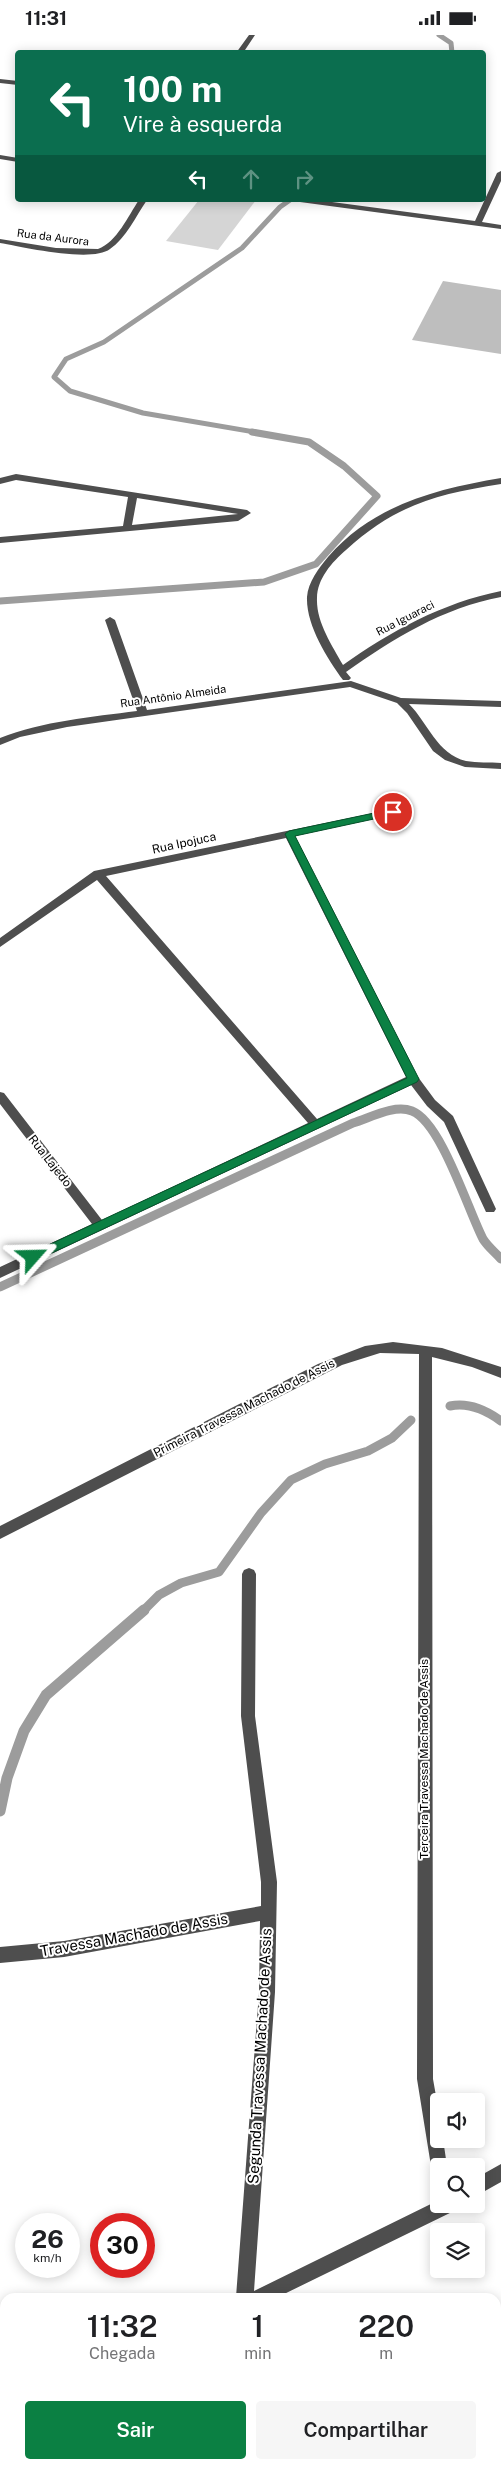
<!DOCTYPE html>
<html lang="pt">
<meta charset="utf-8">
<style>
:root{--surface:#fff;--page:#f6f6f6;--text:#202124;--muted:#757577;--accent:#0b8043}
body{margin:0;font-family:"Public Sans",sans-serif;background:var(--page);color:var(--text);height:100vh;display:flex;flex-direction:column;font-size:19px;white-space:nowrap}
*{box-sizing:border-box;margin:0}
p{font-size:16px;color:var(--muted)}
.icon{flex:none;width:28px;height:28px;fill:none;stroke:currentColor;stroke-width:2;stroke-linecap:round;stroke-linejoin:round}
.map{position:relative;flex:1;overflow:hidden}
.panel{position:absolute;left:0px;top:2258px;width:501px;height:176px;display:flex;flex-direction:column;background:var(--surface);border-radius:15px 15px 0 0;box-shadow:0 2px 12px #0003}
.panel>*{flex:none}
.guide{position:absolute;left:15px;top:15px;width:471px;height:152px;border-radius:5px;box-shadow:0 2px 12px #0003;background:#0b6e4f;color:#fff;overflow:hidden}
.buttons{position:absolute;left:430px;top:2058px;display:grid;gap:10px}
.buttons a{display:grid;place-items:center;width:55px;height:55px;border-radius:5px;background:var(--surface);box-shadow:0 2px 12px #0003;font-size:25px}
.speed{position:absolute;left:15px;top:2178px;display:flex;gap:10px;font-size:25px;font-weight:700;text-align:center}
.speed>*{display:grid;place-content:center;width:65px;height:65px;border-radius:50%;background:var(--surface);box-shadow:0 2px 12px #0003;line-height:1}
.speed small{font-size:12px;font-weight:400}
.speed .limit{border:8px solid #d22;background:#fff;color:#111}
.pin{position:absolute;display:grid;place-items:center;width:42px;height:42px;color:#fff;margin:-21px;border:2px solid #fff;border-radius:50%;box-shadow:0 1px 5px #0007}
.me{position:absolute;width:55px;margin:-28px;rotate:65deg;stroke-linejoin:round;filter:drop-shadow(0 0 4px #0008)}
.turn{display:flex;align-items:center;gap:18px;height:105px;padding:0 25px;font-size:22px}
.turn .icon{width:65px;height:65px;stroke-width:2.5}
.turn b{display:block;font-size:35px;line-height:42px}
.lanes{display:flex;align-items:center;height:48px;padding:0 25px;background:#0003;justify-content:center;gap:25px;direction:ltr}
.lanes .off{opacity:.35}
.eta{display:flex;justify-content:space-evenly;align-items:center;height:85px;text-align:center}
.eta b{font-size:30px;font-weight:600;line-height:35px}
.button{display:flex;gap:10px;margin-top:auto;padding:10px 25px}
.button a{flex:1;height:58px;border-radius:5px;background:var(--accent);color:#fff;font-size:20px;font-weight:600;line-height:58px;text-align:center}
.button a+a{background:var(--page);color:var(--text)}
.status{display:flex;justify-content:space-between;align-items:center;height:35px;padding:0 25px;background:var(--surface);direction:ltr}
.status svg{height:14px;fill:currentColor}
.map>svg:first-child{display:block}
.green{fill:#d5d5d5}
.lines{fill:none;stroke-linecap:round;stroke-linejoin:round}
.stream-far3{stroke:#9c9c9c;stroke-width:5}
.stream-far2{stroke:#9c9c9c;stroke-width:7}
.stream-far1{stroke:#9c9c9c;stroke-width:9}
.stream{stroke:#9c9c9c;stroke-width:11}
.building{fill:#bebebe}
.minor{fill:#4e4e4e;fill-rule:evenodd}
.route{fill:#0b8043;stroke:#07532c}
.labels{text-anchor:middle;stroke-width:4;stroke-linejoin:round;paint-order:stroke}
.far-street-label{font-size:11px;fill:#000;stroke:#fff}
.street-label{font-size:12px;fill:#000;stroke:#fff}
.near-street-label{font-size:15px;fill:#000;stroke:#fff}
</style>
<div class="status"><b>11:31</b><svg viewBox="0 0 49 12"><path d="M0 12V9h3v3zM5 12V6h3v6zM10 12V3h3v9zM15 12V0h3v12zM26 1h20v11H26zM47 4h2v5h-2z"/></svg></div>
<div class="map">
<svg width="501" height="2433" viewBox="0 0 501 2433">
<rect width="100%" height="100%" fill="#fff"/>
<path class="green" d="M199 165H256L218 215 166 206Z"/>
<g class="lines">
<path class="stream-far3" d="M439 0 451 8 452 18
M260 398 143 378 70 356 54 342 66 324 104 307 242 213 280 172 290 165"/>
<path class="stream-far2" d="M0 566 264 547 316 529 377 461 344 431 309 407 252 397"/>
<path class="stream-far1" d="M0 1252 353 1088C370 1083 394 1069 412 1076 441 1087 468 1175 483 1204 488 1212 495 1217 501 1224
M450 1371C469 1367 486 1375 501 1386
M143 1576 159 1560 181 1548 219 1537 261 1478 291 1445 325 1429 368 1416 392 1403 411 1385"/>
<path class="stream" d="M0 1776 7 1743 24 1696 46 1660 144 1575"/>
</g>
<path class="building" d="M443 246 501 255V319L412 305Z"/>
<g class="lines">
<path class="minor" d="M249 0H255L243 18H236Z
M0 44 18 46V50L0 48Z
M0 120 18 123V127L0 124Z
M501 136V146L482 187 501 190V194L300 167 296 165H317L475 186 497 138Z
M139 165H147C136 181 126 203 110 214 92 228 23 212 0 208V204L56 213 98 214C117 207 128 181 139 165Z
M16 439 247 475 251 478 238 486 0 508V502L123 491 128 462 16 445 0 449V443ZM137 463 238 479 132 490Z
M501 443V449C437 459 395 470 346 515 332 527 317 544 317 563 316 587 332 610 343 630 391 596 442 568 501 556V562C443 573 394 603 346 637L351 643 349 645H343C327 623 306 590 307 562 308 547 319 533 328 522 373 470 436 454 501 443Z
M110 582 115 585 147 675 351 646 401 663 501 666V672L409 669C428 688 437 719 466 726 477 728 490 727 501 728V734L465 732 445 725 433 716 407 678 397 668 350 652 67 692 20 702 0 710V703C43 686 92 682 137 676L105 585Z
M393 774 398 777 397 779 295 801 418 1042 435 1065 453 1081 496 1174 494 1177H486L444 1087 427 1071 411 1050 0 1243V1232L92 1189 0 1069V1057L4 1058 102 1185 308 1088 97 845 0 912V903L94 836ZM286 803 406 1042 317 1084 106 841Z
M393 1307 442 1313 501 1332V1343L472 1332 432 1322 433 2044 439 2078V2104H443L447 2131H439V2139L433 2137 431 2131 417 2044 419 1319 380 1318 342 1330 0 1504V1491L318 1329 365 1311Z
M249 1533 254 1535 256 1539 255 1681 277 1847 275 1957 254 2256 439 2165V2169H459L456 2175 278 2262H236L259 1957 260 1886 64 1922 0 1928V1912L64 1906 261 1871V1847L241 1681 242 1539 244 1535Z
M501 2129V2147L476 2161V2143Z
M5 2366V2384L0 2385V2367Z"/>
</g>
<path class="route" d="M393 774 397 775V779L295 801 419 1044 417 1047 37 1225H29V1219L407 1043 285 799 289 796Z"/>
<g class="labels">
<g class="far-street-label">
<text transform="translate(53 202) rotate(7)" y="4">Rua da Aurora</text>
<text transform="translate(405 583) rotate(-27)" y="4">Rua Iguaraci</text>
<text transform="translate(173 661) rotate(-8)" y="4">Rua Antônio Almeida</text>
</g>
<g class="street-label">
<text transform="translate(184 808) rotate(-12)" y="4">Rua Ipojuca</text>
<text transform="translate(50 1126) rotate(52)" y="4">Rua Lajedo</text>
<text transform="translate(244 1373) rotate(-27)" y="4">Primeira Travessa Machado de Assis</text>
<text transform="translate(424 1724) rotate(-90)" y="4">Terceira Travessa Machado de Assis</text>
</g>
<g class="near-street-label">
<text transform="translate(134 1900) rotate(-10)" y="5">Travessa Machado de Assis</text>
<text transform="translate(260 2021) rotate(-87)" y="5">Segunda Travessa Machado de Assis</text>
</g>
</g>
</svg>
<div class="buttons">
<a><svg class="icon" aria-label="sound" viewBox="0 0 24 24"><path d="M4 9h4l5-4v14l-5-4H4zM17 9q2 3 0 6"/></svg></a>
<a><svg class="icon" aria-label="search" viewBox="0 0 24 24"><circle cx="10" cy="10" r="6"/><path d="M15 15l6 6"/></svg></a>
<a><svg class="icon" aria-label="layers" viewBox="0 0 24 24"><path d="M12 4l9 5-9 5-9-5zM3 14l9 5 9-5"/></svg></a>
</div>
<div class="speed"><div>26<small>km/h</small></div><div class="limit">30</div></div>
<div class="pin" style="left:393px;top:777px;background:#d93025"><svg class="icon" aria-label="arrive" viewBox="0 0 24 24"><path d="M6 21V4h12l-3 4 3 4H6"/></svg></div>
<svg class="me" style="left:33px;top:1222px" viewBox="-20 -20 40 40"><path d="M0-17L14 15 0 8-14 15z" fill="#0b8043" stroke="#fff" stroke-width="4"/></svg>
<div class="guide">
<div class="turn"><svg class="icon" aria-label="left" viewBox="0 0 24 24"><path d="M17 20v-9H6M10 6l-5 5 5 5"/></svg><div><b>100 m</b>Vire à esquerda</div></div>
<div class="lanes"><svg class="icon" aria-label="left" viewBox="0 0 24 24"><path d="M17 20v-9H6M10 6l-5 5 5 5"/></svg><svg class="icon off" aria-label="ahead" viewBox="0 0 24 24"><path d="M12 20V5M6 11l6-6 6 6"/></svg><svg class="icon off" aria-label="right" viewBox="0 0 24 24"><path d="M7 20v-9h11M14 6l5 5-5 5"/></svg></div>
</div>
<section class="panel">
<div class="eta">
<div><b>11:32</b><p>Chegada</p></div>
<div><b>1</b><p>min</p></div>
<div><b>220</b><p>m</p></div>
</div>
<div class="button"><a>Sair</a><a>Compartilhar</a></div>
</section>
</div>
